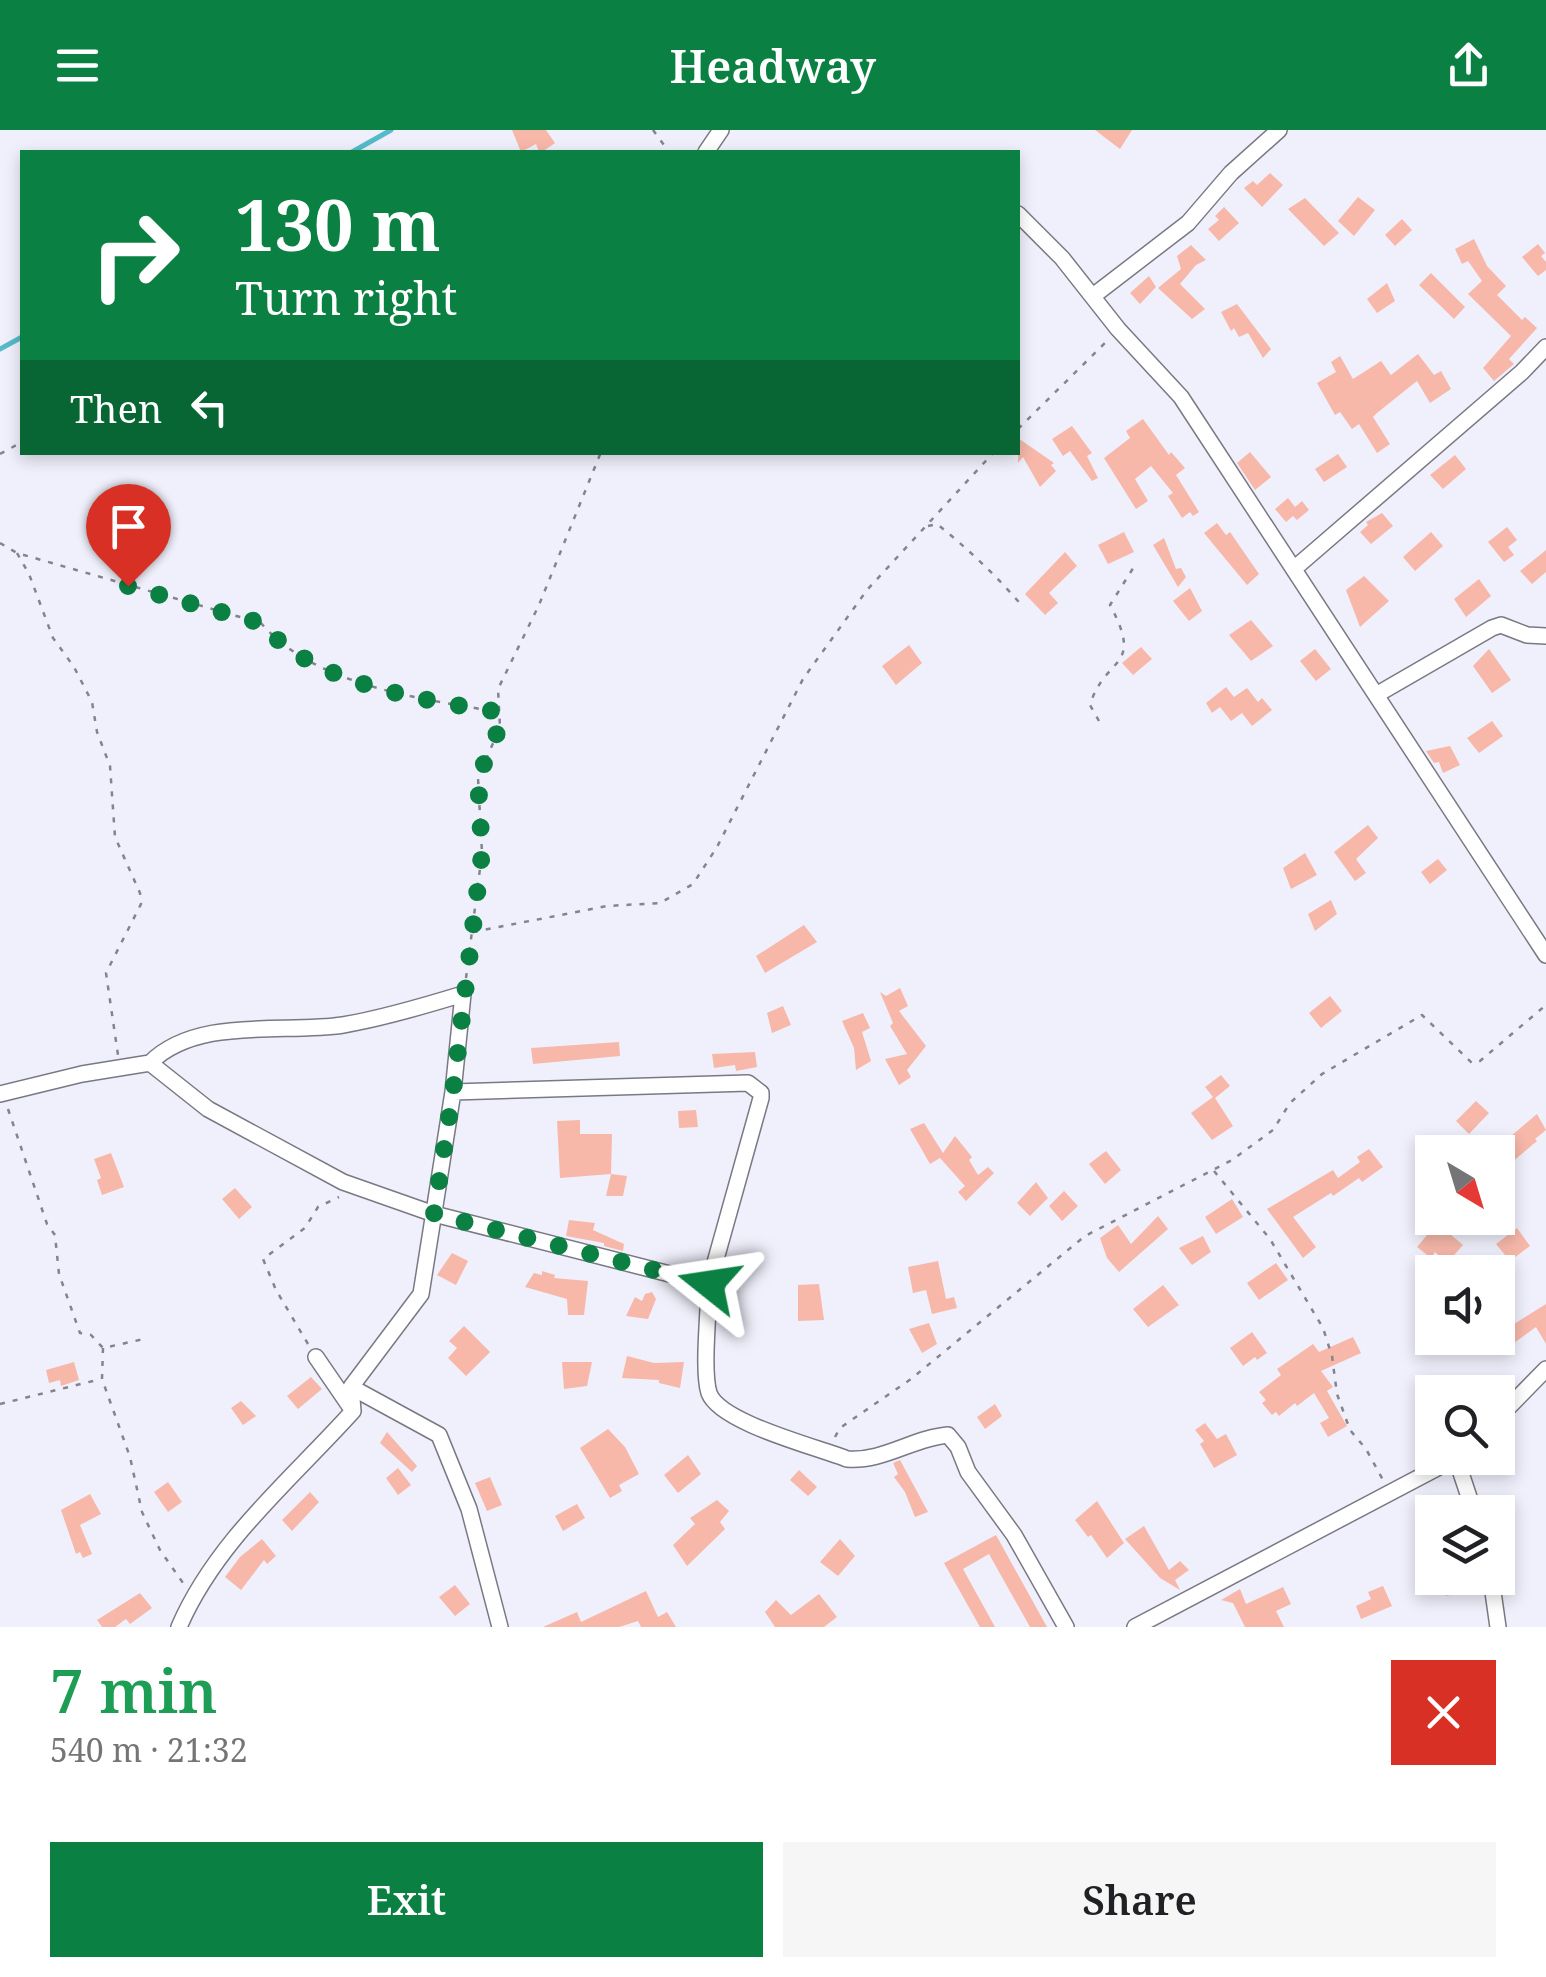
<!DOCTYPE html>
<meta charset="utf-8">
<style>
:root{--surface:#fff;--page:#f6f6f6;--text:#202124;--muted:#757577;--accent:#0b8043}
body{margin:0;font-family:"Noto Serif",serif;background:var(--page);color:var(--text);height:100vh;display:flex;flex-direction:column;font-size:38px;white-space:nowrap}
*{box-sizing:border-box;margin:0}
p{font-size:32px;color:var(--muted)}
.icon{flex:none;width:55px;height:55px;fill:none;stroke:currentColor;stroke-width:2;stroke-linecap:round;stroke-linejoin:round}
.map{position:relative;height:1497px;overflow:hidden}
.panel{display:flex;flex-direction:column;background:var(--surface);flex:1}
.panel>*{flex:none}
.top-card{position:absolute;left:20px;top:20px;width:1000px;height:305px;border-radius:0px;box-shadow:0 5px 15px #0003;background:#0b8043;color:#fff;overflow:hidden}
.needle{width:65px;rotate:142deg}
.buttons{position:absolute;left:1415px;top:1005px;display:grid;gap:20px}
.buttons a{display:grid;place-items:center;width:100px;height:100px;border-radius:0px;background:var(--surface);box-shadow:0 5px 15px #0003;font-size:50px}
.pin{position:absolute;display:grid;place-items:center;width:85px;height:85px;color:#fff;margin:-102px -42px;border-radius:50% 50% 50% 0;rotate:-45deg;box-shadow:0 0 10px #0007}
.pin .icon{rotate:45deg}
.me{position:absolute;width:110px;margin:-55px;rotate:285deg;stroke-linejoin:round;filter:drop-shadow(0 0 8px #0008)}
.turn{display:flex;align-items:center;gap:35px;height:210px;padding:0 50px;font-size:45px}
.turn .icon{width:130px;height:130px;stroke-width:2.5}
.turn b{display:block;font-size:70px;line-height:85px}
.then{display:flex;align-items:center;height:95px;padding:0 50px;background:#0003;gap:20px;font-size:38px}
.round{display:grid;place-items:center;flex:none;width:105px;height:105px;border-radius:0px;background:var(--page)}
.headline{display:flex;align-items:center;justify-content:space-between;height:170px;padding:0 50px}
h1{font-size:60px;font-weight:600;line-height:75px;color:#1e9e55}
.action{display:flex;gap:20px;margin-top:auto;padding:20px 50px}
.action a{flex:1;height:115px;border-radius:0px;background:var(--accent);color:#fff;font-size:40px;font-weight:600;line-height:115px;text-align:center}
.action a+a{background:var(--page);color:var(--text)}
header{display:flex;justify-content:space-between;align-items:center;height:130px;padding:0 50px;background:var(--accent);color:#fff;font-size:45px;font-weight:600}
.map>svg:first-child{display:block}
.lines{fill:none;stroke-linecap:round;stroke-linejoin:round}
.stream{stroke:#56bac8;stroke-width:5}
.building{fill:#f7b8aa}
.minor-casing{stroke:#797983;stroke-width:18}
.path{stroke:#84848c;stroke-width:2.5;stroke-dasharray:5 8;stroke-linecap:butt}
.minor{stroke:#fff;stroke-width:15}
.route{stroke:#0b8043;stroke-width:18;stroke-dasharray:0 32.4}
</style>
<header><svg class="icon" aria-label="menu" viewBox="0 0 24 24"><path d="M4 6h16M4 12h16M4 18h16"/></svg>Headway<svg class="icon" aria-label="share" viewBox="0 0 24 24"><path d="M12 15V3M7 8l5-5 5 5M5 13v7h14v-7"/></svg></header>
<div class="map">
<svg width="1546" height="1497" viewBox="0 0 1546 1497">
<rect width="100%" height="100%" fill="#f0f0fc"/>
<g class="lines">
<path class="stream" d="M352 22 391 0
M0 219 22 207"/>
</g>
<path class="building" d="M512 0H546L555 13 542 22H539L536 14 521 22Z
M1095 0H1132L1120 19Z
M1270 43 1283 55 1262 77 1244 58 1253 51 1257 55Z
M1358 67 1375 80 1354 106 1338 91Z
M1305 68 1339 103 1324 116 1288 79Z
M1224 77 1239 93 1219 111 1208 99 1219 90 1215 86Z
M1402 89 1412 100 1395 116 1385 105Z
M1474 109 1487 136 1506 156 1497 165 1522 190 1525 187 1537 198 1509 229 1514 234 1494 251 1483 238 1511 206 1468 164 1482 151 1468 131 1462 134 1455 119Z
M1538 114 1545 123 1541 126 1546 132V140L1538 146 1522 127Z
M1191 115 1206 130 1196 135 1180 154 1205 179 1192 189 1158 158 1181 139 1177 126Z
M1431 143 1465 177 1454 189 1419 155Z
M1149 146 1156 157 1140 174 1130 163Z
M1387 153 1395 171 1377 183 1367 169Z
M1237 174 1271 219 1263 228 1248 203 1239 207 1234 198 1231 201 1221 182Z
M1418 224 1434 245 1441 241 1451 259 1430 273 1417 251 1377 283 1373 287 1390 314 1377 323 1359 294 1352 299 1340 282 1335 285 1317 253 1336 242 1331 232 1340 226 1353 249 1381 231 1391 245Z
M1143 289 1169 325 1171 322 1185 338 1176 345 1199 382 1193 386 1190 382 1182 388 1168 366 1173 363 1151 336 1135 349 1148 371 1136 379 1104 328 1130 308 1126 301Z
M1072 296 1092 323 1087 326 1098 348 1092 351 1070 321 1063 326 1052 309Z
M1018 308 1054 333 1051 335 1056 341 1040 357 1023 327 1018 333Z
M1250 322 1271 347 1255 360 1237 333Z
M1338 324 1347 337 1324 352 1315 339Z
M1455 325 1466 339 1443 359 1430 345Z
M1288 368 1295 377 1302 371 1309 380 1297 390 1293 386 1286 392 1275 379Z
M1382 383 1393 396 1371 414 1360 402 1368 395 1366 392Z
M1217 393 1226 405 1230 402 1259 444 1247 455 1204 403Z
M1507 397 1517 410 1508 417 1514 425 1504 432 1488 412Z
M1124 402 1134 422 1108 434 1098 415Z
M1431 402 1443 416 1415 441 1403 427Z
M1164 408 1176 439 1181 438 1186 447 1178 457 1153 415Z
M1546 420V442L1532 454 1520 441Z
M1065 422 1077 436 1049 463 1058 473 1045 485 1025 464Z
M1364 446 1389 471 1360 497 1346 460Z
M1479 449 1491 466 1466 487 1454 469Z
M1190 458 1202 481 1189 491 1173 471Z
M1251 490 1273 516 1251 531 1229 505Z
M909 515 922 533 896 555 882 536Z
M1141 517 1152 529 1133 545 1122 533Z
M1315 519 1331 539 1316 551 1300 531Z
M1489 519 1511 550 1492 563 1473 536Z
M1226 557 1234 567 1247 558 1258 572 1262 568 1272 580 1252 596 1242 583 1231 591 1220 577 1212 583 1206 573Z
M1492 591 1503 606 1479 623 1467 608Z
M1450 616 1460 635 1443 643 1439 632 1434 633 1426 621Z
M1368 695 1378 708 1356 729 1366 743 1355 751 1334 722Z
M1305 723 1317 745 1291 759 1283 738Z
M1438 729 1447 740 1430 754 1421 742Z
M1331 770 1337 784 1315 801 1308 784Z
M804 795 817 812 765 843 756 826Z
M900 858 908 876 899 881 926 916 907 940 911 947 899 955 885 929 907 924 890 896 893 893 880 862 886 866Z
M1330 866 1342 881 1321 898 1309 883Z
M783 876 791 895 772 903 767 883Z
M863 883 870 898 862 902 871 931 856 940 854 918 842 891Z
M619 912 620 926 533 934 531 918Z
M755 922 757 937 736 941 735 935 714 938 712 924Z
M1221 945 1230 956 1215 968 1233 996 1212 1010 1191 983 1213 967 1205 957Z
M1476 971 1489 983 1469 1004 1456 991Z
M696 980 698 997 679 998 678 981Z
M1537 984 1546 1000 1535 1009 1537 1011 1504 1039 1498 1031V1017Z
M580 990V1004H612L611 1044 560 1048 557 991Z
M924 993 943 1023 955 1006 972 1027 969 1030 978 1045 988 1037 994 1043 966 1071 958 1062 965 1056 940 1028 930 1034 910 999Z
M1369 1019 1383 1037 1362 1052 1359 1048 1333 1066 1331 1063 1293 1087 1316 1117 1303 1128 1267 1079 1333 1040 1338 1048 1360 1032 1357 1027Z
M1106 1021 1121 1040 1105 1054 1089 1034Z
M111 1023 124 1057 102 1065 97 1050 101 1048 94 1029Z
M611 1044 627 1046 623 1066H606Z
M1036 1052 1048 1068 1030 1086 1017 1073Z
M235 1058 252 1077 239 1089 222 1069Z
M1064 1061 1078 1076 1062 1091 1049 1076Z
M1232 1069 1243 1087 1216 1104 1205 1087Z
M1158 1086 1168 1099 1119 1142 1107 1128 1100 1108 1118 1095 1131 1114Z
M569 1090 595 1093 593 1100 624 1114 623 1121 604 1116V1113L566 1106Z
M1437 1093 1463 1115 1447 1133 1435 1122 1431 1128 1417 1117Z
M1517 1098 1530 1116 1510 1131 1496 1114Z
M1203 1106 1211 1122 1192 1135 1179 1118Z
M452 1123 468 1131 456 1155 437 1145Z
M938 1131 946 1169 954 1167 957 1178 932 1184 926 1160 913 1163 908 1137Z
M1276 1133 1288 1150 1259 1170 1247 1153Z
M542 1141 555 1145 554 1148 588 1151 584 1185H568L567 1169 525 1157 534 1143 542 1145Z
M819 1154 824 1190 798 1191V1155Z
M1163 1155 1179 1175 1148 1197 1133 1179Z
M652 1162 656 1169 648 1189 626 1186 635 1167 642 1171 645 1164Z
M1546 1174V1214L1536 1197 1507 1218 1498 1204Z
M929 1193 937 1214 922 1223 909 1199Z
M464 1196 490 1222 466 1246 448 1228 457 1218 449 1211Z
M1252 1202 1267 1223 1257 1230 1255 1227 1243 1236 1230 1218Z
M1353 1207 1361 1223 1321 1241 1333 1257 1327 1261 1347 1296 1328 1307 1320 1293 1329 1288 1314 1263 1297 1276 1295 1273 1279 1286 1276 1282 1272 1285 1262 1273 1266 1270 1259 1262 1281 1245 1277 1239 1313 1214 1319 1222Z
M627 1226 654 1233 684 1232 680 1258 659 1253V1250L622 1248Z
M74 1232 79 1250 61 1256 60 1250 49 1253 46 1240Z
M562 1232H592L587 1256 564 1259Z
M311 1247 322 1259 298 1279 287 1266Z
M241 1271 256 1286 243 1295 231 1278Z
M995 1274 1002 1286 985 1299 977 1287Z
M1205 1293 1217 1309 1226 1304 1237 1325 1214 1338 1200 1314 1204 1311 1195 1300Z
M608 1299 625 1317 639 1344 619 1355 622 1361 610 1368 580 1318Z
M387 1302 417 1336 412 1342 380 1313Z
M688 1325 701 1344 678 1363 664 1345Z
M900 1330 928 1382 915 1387 905 1362 894 1347 898 1344 893 1333Z
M398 1338 411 1355 398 1365 386 1348Z
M799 1340 817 1357 808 1366 790 1350Z
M490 1347 502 1375 487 1381 475 1353Z
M168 1352 182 1372 168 1382 154 1362Z
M310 1362 319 1372 292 1401 282 1390Z
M90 1364 101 1384 80 1395 92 1424 83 1428 80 1422 76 1424 61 1380Z
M717 1370 729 1381 720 1392 725 1399 687 1436 673 1415 695 1394 690 1388Z
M1097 1371 1124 1413 1107 1428 1091 1405 1088 1407 1075 1390Z
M577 1374 585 1388 563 1401 555 1386Z
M1144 1396 1169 1440 1180 1431 1189 1440 1175 1450 1180 1460 1160 1448 1125 1409Z
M996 1405 1047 1497H1030L989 1424 963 1439 995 1497H980L944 1433Z
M262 1409 276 1426 267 1434 264 1430 241 1460 225 1447 240 1427Z
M840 1409 855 1426 838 1446 820 1432Z
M1442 1448H1466L1469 1460 1446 1466Z
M455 1455 470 1474 455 1486 439 1467Z
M1383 1456 1392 1476 1361 1489 1356 1476 1371 1469 1368 1462Z
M1283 1457 1291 1474 1276 1481 1284 1497H1245L1233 1473 1221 1470 1240 1459 1246 1474Z
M646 1461 658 1487 667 1482 676 1497H641L638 1491 619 1497H543L577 1482 581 1492Z
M140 1463 152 1478 130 1494 126 1489 115 1497H102L97 1490Z
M819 1464 837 1487 824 1497H775L765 1482 776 1470 791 1485Z"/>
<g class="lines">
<defs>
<path id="minor" d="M706 22 721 0
M1018 84 1062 128 1118 199 1181 267 1546 825
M1093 166 1188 93 1231 43 1279 0
M1295 438 1522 242 1546 217
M1376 565 1492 498 1501 495 1527 505 1546 506
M150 933C197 886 284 904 343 895 384 888 424 876 463 864L453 962 421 1164 351 1257 439 1305 469 1379 500 1497
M453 962 748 953 761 963V968L709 1154
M0 964 82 944 150 933 208 979 343 1052 434 1084 709 1154C709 1181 702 1240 709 1263 720 1293 817 1317 847 1329 883 1332 913 1308 948 1305L958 1317 968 1342 1014 1405 1066 1497
M316 1227 353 1281
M1498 1288 1546 1239
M1491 1448 1498 1497
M179 1497C216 1411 292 1349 353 1281L351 1257
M1135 1497 1456 1328 1474 1382"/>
</defs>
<use href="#minor" class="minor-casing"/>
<path class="path" d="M653 0 669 22
M1018 299 1107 211
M0 324 22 312
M928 396 937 394C967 418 998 447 1023 477
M0 413 17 423 261 493C315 556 422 569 499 582
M17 423 29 444 53 508 74 537 92 572 97 602 110 636 115 707 140 763 141 774 106 843 118 925
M1099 591 1090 575C1105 525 1145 540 1110 475L1137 432
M473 802 607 776 660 773 693 754 717 717 803 549 867 460 994 322
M466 848 482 723 478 648 500 597 498 559 539 475 601 322
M8 979 47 1094 55 1105 59 1144 80 1203 91 1205 103 1218 144 1209
M1214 1041 1270 1109 1323 1198 1332 1226 1337 1264 1350 1300 1366 1319 1383 1350
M308 1214 276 1160 263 1129 305 1098 318 1077 339 1067
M103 1218 102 1249 130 1327 142 1382 160 1420 183 1453
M0 1274 101 1249
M835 1307 840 1298 911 1249 1085 1106 1232 1030 1273 1000 1290 973 1322 944 1422 885 1472 933 1480 931 1546 875"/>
<use href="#minor" class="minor"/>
</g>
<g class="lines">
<path class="route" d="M128 456 261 493C313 555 424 570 500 582V596L478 648 482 723 453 962 434 1084 709 1154"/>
</g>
</svg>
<div class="buttons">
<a><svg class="needle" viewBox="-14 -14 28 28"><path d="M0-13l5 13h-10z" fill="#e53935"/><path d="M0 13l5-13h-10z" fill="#757577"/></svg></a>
<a><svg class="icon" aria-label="sound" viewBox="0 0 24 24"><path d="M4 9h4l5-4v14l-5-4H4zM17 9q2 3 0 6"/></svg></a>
<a><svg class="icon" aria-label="search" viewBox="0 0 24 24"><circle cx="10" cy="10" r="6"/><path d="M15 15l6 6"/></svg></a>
<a><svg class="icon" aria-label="layers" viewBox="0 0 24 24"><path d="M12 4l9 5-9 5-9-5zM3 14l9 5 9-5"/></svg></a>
</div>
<div class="pin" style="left:128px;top:456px;background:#d93025"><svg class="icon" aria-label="arrive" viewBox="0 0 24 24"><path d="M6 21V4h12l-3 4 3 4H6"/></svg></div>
<svg class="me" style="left:709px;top:1154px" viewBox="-20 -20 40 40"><path d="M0-17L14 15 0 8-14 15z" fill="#0b8043" stroke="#fff" stroke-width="4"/></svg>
<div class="top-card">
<div class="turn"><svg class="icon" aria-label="right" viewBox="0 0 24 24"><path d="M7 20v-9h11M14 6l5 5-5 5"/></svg><div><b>130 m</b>Turn right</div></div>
<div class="then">Then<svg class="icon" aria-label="left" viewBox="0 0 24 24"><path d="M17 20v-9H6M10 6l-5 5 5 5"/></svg></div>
</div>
</div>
<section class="panel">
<div class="headline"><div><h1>7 min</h1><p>540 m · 21:32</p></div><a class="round" style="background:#d93025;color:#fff"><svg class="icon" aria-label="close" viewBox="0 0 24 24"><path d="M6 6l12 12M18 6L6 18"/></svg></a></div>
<div class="action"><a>Exit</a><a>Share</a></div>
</section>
